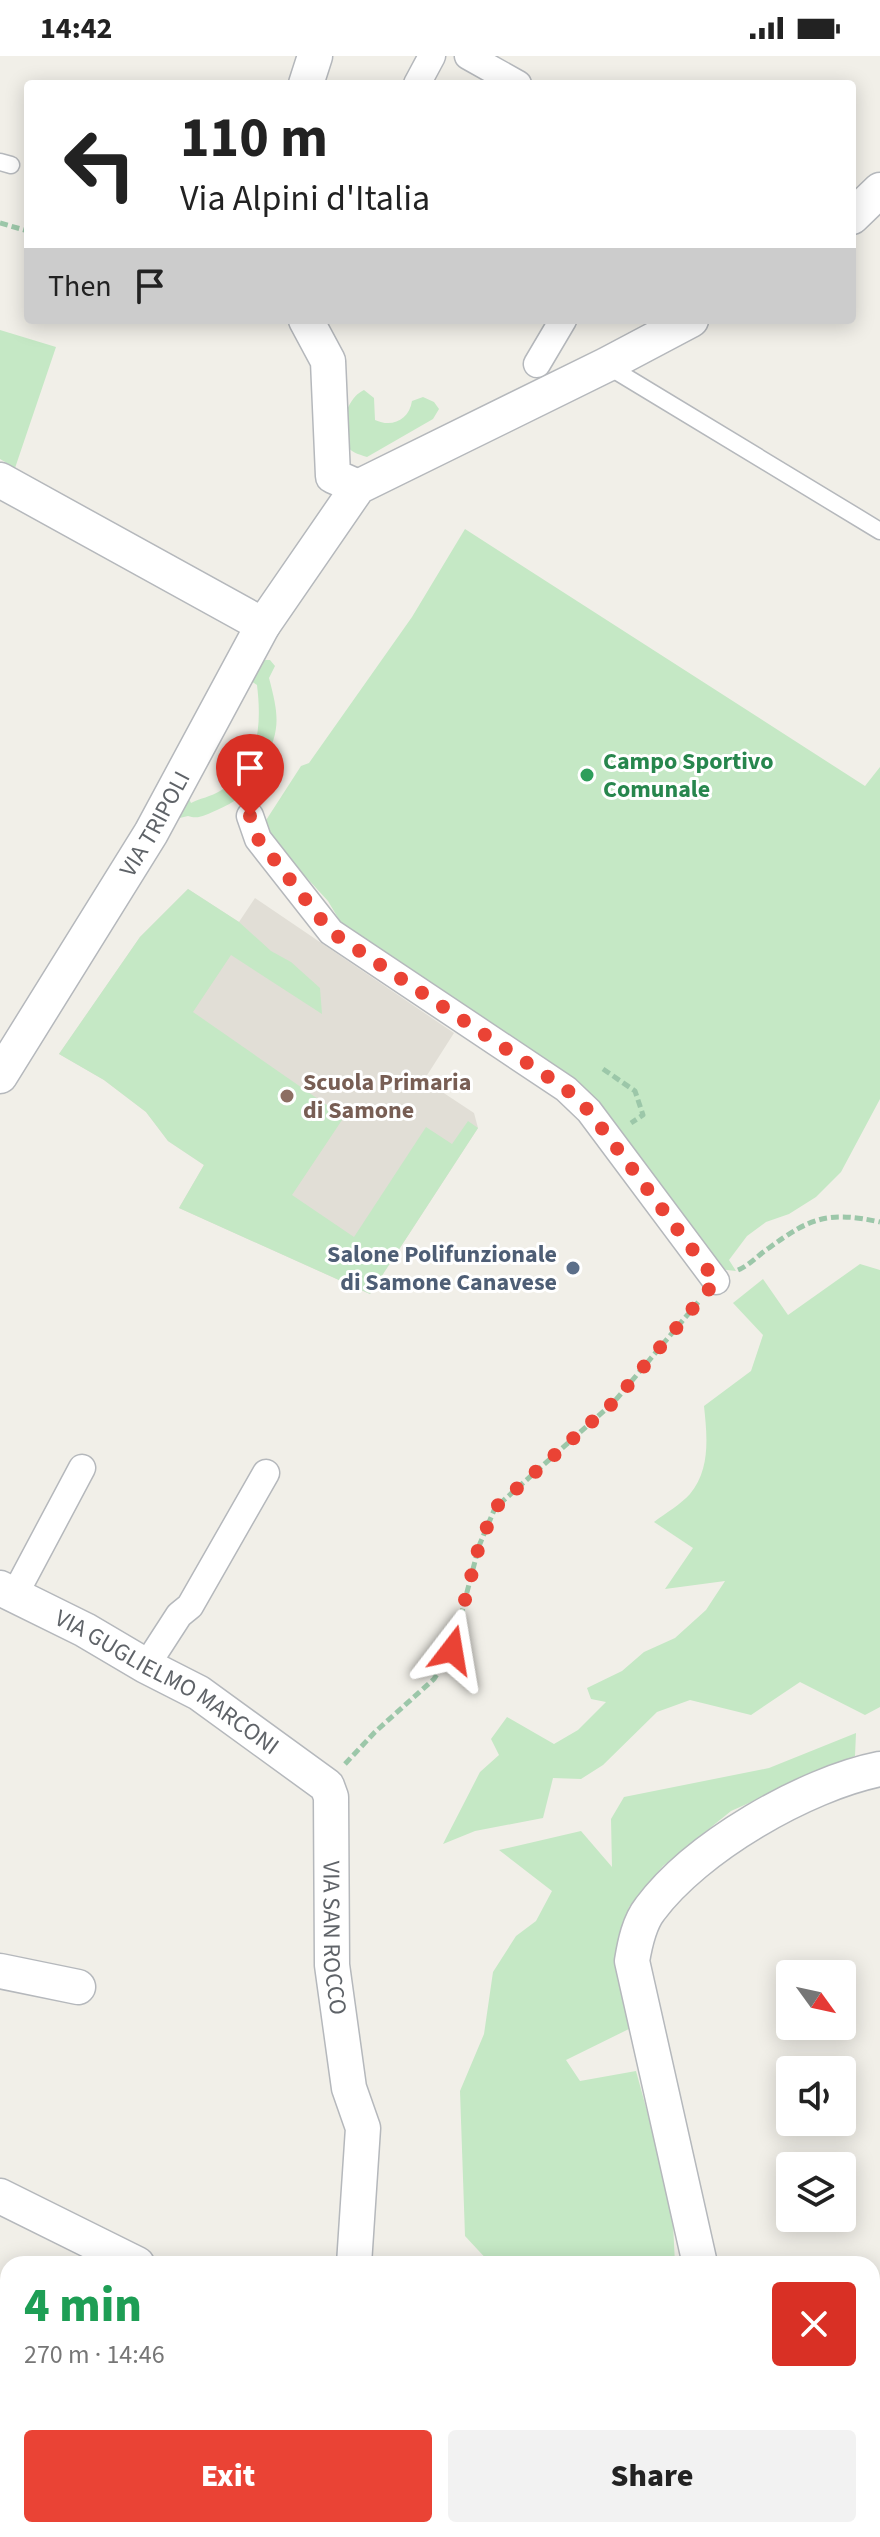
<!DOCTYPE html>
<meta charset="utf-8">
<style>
:root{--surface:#fff;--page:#f2f2f2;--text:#222;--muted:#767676;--accent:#ea4335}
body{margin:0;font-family:"Source Sans 3",sans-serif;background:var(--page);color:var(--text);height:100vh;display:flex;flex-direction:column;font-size:30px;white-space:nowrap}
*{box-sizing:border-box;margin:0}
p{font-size:26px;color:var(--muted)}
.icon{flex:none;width:44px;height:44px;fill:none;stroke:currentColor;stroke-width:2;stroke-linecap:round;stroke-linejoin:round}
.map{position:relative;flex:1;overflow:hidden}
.side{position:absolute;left:0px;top:2200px;width:880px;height:282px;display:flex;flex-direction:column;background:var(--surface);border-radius:24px 24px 0 0;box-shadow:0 4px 20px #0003}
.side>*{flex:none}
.banner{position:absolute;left:24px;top:24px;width:832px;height:244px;border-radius:8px;box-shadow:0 4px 20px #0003;background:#fff;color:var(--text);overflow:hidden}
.needle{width:52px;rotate:123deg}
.fabs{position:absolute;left:776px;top:1904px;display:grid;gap:16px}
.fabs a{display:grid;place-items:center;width:80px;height:80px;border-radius:8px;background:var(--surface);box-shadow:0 4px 20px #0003;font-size:40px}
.pin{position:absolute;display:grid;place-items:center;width:68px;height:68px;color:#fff;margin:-82px -34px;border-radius:50% 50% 50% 0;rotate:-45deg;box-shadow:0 0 8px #0007}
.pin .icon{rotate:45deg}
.me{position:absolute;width:88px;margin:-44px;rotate:14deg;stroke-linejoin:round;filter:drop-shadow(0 0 6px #0008)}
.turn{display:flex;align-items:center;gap:28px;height:168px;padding:0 24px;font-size:36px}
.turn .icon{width:104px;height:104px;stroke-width:2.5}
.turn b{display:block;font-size:56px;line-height:68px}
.then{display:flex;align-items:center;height:76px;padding:0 24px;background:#0003;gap:16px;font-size:30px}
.round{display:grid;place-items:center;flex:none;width:84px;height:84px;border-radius:8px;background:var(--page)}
.overview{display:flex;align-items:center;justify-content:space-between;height:136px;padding:0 24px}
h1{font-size:48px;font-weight:800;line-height:60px;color:#1e9e55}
.action{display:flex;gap:16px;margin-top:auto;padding:16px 24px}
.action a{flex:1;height:92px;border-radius:8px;background:var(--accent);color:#fff;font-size:32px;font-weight:800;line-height:92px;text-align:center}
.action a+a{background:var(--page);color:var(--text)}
.status{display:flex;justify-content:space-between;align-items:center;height:56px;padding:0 40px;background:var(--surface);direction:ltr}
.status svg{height:22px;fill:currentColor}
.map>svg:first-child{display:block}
.education{fill:#e1ded6}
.green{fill:#c5e8c5}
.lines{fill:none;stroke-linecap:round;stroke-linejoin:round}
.service-casing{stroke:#b5b8bc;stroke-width:19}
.pedestrian-casing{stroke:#b5b8bc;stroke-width:29}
.minor-casing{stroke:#b5b8bc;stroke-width:37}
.path{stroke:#9cc7a9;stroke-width:5;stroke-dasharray:8 4;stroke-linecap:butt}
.service{stroke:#fff;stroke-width:16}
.pedestrian{stroke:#fff;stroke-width:26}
.minor{stroke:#fff;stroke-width:34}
.route{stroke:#ea4335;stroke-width:14;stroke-dasharray:0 25.2}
.leisure-dot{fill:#2e9e5b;stroke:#fff;stroke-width:3}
.education-dot{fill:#8d6e63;stroke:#fff;stroke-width:3}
.service-dot{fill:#5c6f8a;stroke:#fff;stroke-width:3}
.labels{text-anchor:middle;stroke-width:6;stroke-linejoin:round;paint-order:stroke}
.leisure-label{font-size:24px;font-weight:bold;fill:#27864d;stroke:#fff;text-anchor:start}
.street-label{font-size:24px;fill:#5f6368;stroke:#fff}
.education-label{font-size:24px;font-weight:bold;fill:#785e54;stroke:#fff;text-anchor:start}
.service-label{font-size:24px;font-weight:bold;fill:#4e5e75;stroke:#fff;text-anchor:end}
</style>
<div class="status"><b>14:42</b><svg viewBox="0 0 49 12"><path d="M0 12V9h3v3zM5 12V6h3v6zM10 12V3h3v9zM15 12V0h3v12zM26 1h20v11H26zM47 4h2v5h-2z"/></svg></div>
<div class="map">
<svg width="880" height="2481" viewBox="0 0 880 2481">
<rect width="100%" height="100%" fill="#f1efe8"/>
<path class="education" d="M188 833 239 866 255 842 454 977 424 1024 474 1057 478 1072 370 1238 179 1152 204 1109 168 1085 146 1056 104 1024 59 998 140 881Z"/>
<path class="green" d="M0 274 56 291 15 412 0 403Z
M364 334 374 342 375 364C392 372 409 364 412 345L423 341 434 346 439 353 433 363 367 401C358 398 349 396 345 387 338 370 348 341 364 334Z
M465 473 865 730 880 711V1043L841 1116 816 1141 789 1158 766 1166 747 1180 729 1204 736 1215 718 1213 618 1075 344 872 328 845 261 772 301 710 309 707 412 561Z
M263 604H270L275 610 269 622C280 664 280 673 262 713 252 735 239 744 217 754 207 758 199 764 188 760L167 765 185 734 191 747C201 742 210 741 220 735 259 711 262 670 257 629L246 622Z
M188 833 239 866 271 895 291 906 320 932 322 958 231 899 193 956 344 1061 292 1139 354 1181 426 1071 452 1088 468 1065 478 1072 370 1238 179 1152 204 1109 168 1085 146 1056 104 1024 59 998 140 881Z
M860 1208 880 1214V1651L865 1659 800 1626 751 1659 690 1644 657 1656 603 1709 581 1723 553 1722 543 1762 475 1775 443 1788 480 1716 499 1699 491 1683 507 1661 554 1688 578 1674 606 1646 591 1643 587 1632 622 1615 644 1596 675 1582 706 1554 725 1525 665 1533 693 1492 654 1466C666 1457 681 1448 690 1438 711 1413 707 1379 704 1350L751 1315 763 1279 733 1247 763 1223 788 1259Z
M856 1677 855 1700 731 1755 663 1810 629 1851 618 1907 635 1970 566 2004 580 2025 636 2015 672 2146 675 2208H491L465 2180 460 2035 484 1978 493 1916 516 1880 536 1865 552 1835 499 1794 581 1775 612 1811 611 1763 624 1741 769 1712Z
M872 2463 880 2481H783L781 2474H872Z"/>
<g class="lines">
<defs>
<path id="service" d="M0 106 11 109
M606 309 880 475"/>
<path id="pedestrian" d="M468 0 518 28
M417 28 432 0
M537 308 563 264
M250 760 258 783 331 876 566 1033 589 1055 716 1225
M15 1538 82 1412
M146 1610 179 1559 190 1550 266 1417"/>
<g id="minor">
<path d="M306 28 315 0"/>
<path d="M852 161 880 134"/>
<path d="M306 264 328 305 333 420 358 431"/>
<path d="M0 424 263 569"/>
<path id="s1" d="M0 1020 151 777 263 569 358 431 606 309 691 264"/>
<path id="s2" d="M0 1532 85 1574 146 1610 199 1637 327 1730 331 1741 332 1909 349 2032 363 2072 354 2208"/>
<path d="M0 1915 78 1931"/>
<path d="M0 2140 137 2208"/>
<path d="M700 2208 632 1905C635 1887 639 1867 650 1853 696 1791 805 1728 880 1713"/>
<path d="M0 2463 8 2459"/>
<path d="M522 2474 533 2481"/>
<path d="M658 2474 661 2481"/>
<path d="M714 2474 718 2481"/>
<path d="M765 2474 766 2481"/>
</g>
</defs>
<use href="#service" class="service-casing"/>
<use href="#pedestrian" class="pedestrian-casing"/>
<use href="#minor" class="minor-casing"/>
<path class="path" d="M0 167 28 175
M603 1013 635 1035 643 1059 631 1067
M738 1214C750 1209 758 1199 769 1192 811 1161 829 1155 880 1166
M345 1708 375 1676 434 1623 452 1594 479 1490 495 1452 614 1346 700 1244"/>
<use href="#service" class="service"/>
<use href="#pedestrian" class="pedestrian"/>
<use href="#minor" class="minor"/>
</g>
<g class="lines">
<path class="route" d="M250 760 258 783 331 876 566 1033 589 1055 716 1225 614 1346 495 1452 479 1490 452 1594"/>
</g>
<circle class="leisure-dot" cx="587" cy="719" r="8"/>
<circle class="education-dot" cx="287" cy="1040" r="8"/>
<circle class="service-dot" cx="573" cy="1212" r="8"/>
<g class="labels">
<g class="leisure-label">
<text x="603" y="713">Campo Sportivo<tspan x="603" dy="28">Comunale</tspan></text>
</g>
<g class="street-label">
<text dy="8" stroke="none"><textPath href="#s1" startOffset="296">VIA TRIPOLI</textPath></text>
<text dy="8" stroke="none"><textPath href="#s2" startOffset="192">VIA GUGLIELMO MARCONI</textPath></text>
<text dy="8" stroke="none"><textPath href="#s2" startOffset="536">VIA SAN ROCCO</textPath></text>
</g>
<g class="education-label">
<text x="303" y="1034">Scuola Primaria<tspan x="303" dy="28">di Samone</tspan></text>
</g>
<g class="service-label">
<text x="557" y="1206">Salone Polifunzionale<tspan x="557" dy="28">di Samone Canavese</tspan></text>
</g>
</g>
</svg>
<div class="fabs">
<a><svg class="needle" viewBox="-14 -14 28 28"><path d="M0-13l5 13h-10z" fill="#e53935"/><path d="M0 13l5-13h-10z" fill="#767676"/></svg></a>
<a><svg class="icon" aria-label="sound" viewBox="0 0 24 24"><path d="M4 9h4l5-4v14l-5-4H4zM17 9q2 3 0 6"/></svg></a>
<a><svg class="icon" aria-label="layers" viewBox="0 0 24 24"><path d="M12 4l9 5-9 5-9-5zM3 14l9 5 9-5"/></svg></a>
</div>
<div class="pin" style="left:250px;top:760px;background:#d93025"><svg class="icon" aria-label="arrive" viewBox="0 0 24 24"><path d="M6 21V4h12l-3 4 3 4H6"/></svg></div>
<svg class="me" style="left:452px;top:1594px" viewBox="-20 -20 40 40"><path d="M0-17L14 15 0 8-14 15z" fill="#ea4335" stroke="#fff" stroke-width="4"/></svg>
<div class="banner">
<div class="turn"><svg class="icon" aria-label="left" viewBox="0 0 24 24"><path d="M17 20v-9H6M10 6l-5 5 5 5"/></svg><div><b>110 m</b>Via Alpini d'Italia</div></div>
<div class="then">Then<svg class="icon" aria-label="arrive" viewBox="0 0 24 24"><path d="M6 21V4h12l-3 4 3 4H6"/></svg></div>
</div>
<section class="side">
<div class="overview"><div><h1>4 min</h1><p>270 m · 14:46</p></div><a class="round" style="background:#d93025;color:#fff"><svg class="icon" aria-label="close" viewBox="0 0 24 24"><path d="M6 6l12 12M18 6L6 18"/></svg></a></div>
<div class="action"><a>Exit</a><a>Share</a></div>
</section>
</div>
